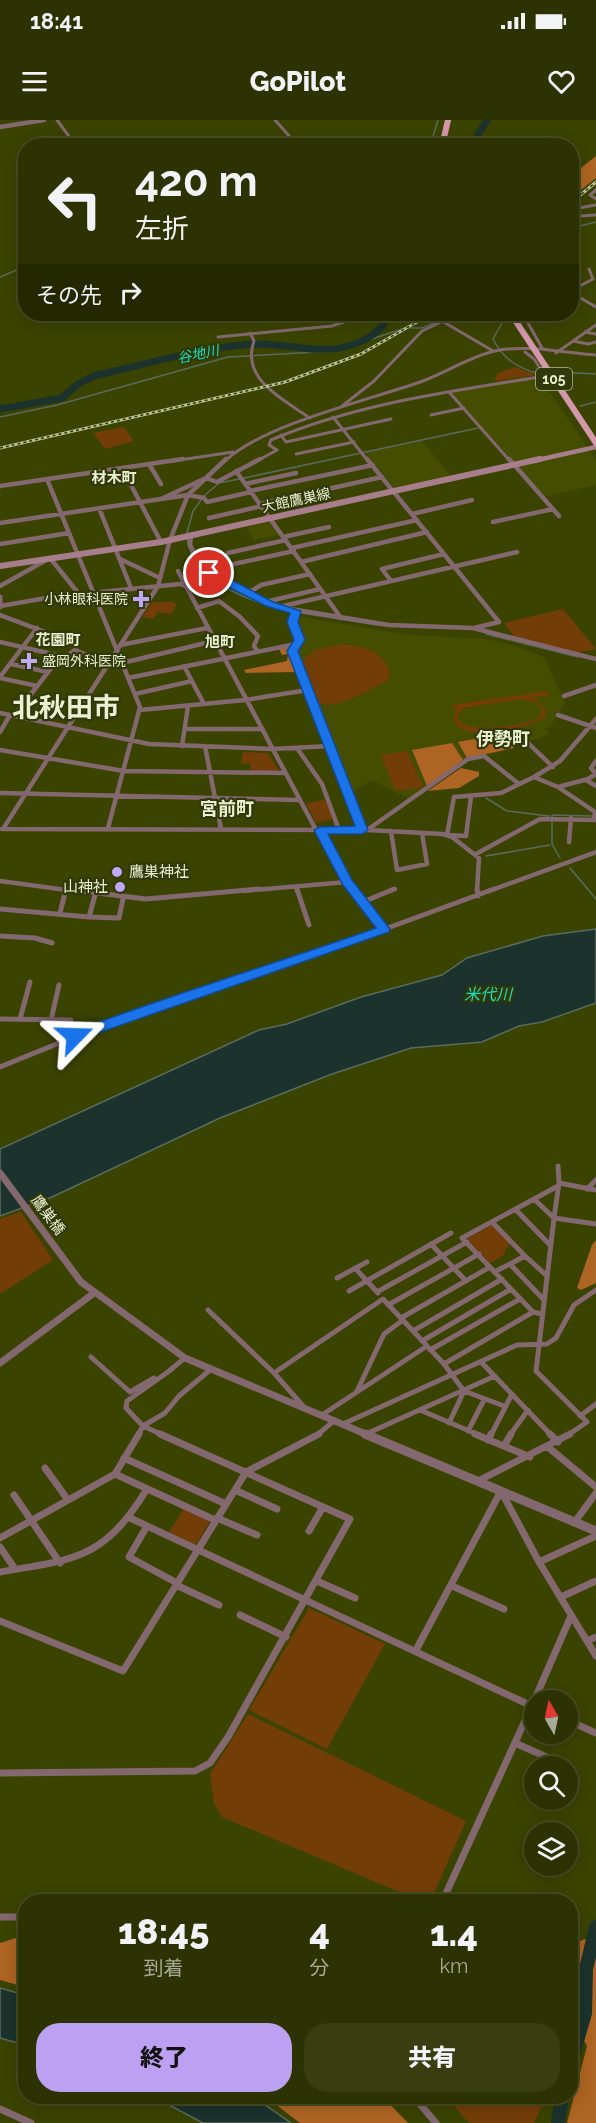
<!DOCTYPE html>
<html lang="ja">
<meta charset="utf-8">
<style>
:root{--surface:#2c3201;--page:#383e10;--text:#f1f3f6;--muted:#a6aa99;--line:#484d23;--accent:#bca0f2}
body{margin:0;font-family:Raleway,"Noto Sans JP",sans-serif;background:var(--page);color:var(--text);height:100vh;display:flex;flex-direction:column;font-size:22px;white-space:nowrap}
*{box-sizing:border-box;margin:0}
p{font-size:20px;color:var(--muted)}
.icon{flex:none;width:33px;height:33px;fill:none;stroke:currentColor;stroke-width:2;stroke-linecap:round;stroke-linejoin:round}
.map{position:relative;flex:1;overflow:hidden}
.drawer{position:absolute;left:18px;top:1774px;width:560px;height:210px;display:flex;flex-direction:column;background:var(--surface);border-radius:24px;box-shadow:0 3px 15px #0003,0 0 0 2px var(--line)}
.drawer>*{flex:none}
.guide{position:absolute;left:18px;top:18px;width:561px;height:183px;border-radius:24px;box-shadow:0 3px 15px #0003,0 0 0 2px var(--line);background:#2c3201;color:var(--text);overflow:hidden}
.needle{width:39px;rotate:351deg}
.fabs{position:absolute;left:524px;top:1570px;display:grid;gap:12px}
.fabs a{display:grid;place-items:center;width:54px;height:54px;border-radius:50%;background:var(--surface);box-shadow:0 3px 15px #0003,0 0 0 2px var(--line);font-size:30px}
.pin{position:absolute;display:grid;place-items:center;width:51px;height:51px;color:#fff;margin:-26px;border:3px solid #fff;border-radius:50%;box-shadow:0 2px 6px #0007}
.me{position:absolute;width:66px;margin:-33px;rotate:68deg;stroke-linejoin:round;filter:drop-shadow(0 0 4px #0008)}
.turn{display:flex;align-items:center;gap:21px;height:126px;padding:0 18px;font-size:27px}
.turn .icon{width:78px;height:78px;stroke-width:2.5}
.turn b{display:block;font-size:42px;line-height:51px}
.then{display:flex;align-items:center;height:57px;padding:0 18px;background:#0003;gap:12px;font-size:22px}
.eta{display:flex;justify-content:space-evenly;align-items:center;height:102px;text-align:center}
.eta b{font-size:36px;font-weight:800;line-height:42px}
.button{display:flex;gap:12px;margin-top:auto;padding:12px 18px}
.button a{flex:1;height:69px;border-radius:24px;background:var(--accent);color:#111;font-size:24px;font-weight:800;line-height:69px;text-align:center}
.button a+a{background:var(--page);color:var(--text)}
.status{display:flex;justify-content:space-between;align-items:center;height:42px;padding:0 30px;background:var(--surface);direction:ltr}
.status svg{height:16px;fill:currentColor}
header{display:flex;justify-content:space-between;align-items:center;height:78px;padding:0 18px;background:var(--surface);font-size:27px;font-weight:800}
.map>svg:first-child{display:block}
.built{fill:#454e00}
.green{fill:#733d08;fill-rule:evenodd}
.forest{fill:#ae6422}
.water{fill:#1b322d;stroke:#596b5e;stroke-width:1.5}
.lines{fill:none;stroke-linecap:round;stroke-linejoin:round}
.stream{stroke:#596b5e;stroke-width:1.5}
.river-far1{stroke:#1b322d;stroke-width:7}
.river{stroke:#1b322d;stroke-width:14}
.minor-far3{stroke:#836870;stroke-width:3}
.minor-far2{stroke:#836870;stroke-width:4.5}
.minor-far1{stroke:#836870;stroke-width:5}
.minor{stroke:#836870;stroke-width:7}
.tertiary-far3{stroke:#836870;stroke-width:4.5}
.tertiary-far2{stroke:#836870;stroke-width:5}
.tertiary-far1{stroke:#836870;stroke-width:7}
.tertiary{stroke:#836870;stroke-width:9}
.secondary-far1{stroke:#a97e8c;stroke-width:4.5}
.secondary{stroke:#a97e8c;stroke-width:6}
.trunk{stroke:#d396aa;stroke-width:6}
.rail-casing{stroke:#bcc39b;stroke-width:3}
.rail{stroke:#313809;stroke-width:1.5;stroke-dasharray:3;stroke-linecap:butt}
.route{fill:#1a73e8;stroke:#114b97;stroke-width:1.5}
.poi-dot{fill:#bfa9f4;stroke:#313809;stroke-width:2}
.labels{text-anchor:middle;stroke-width:4.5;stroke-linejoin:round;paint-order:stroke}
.far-water-label{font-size:14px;font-style:italic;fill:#19dfbf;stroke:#313809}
.shield{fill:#313809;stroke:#b2ba96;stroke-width:1.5}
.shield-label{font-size:14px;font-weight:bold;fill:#eaf1d2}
.far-street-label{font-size:14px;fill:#eaf1d2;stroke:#313809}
.far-poi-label{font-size:14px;fill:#eaf1d2;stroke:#313809;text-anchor:end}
.far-quarter-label{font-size:15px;font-weight:bold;fill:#eaf1d2;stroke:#313809}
.poi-label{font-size:15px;fill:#eaf1d2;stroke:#313809;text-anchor:start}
.street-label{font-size:15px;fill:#eaf1d2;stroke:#313809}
.water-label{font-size:16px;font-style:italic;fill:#19dfbf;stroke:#313809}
.quarter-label{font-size:18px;font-weight:bold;fill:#eaf1d2;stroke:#313809}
.town-label{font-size:27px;font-weight:bold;fill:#eaf1d2;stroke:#313809}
</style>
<div class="status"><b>18:41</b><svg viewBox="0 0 49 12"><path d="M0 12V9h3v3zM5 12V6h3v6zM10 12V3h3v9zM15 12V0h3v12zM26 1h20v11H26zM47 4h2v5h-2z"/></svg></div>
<header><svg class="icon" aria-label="menu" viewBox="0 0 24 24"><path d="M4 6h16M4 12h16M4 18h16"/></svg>GoPilot<svg class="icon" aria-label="heart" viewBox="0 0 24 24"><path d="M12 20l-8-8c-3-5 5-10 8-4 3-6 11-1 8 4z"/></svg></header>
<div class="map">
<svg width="596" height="2003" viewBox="0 0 596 2003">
<rect width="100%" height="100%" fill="#3b4301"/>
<path class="built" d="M540 258 596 340V365L543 377 449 272Z
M422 321 451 356 402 367 393 366 366 333Z
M271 402 280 415 254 420 246 407Z
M300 497 410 515 486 519 515 526 544 537 565 583 550 607 545 609 550 614 488 636 467 638 409 679 372 660 352 672 296 534 302 522 297 501Z"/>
<path class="green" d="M515 247 536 255 496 261 495 258 498 253Z
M124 307 134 321 105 329 93 313Z
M152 482H174L176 485 171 494 158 492 153 499 142 497Z
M563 489 596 529 576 533 516 519 504 503Z
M342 524C363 526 383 530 390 552L388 561C368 570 339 590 317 583L300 542 316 530Z
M547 571 550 575 533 578 546 590V595C539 607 482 615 468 611 461 609 457 606 453 600L456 589 451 585ZM522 579 534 582 541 588V596C528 606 468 614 458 600V593L464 588Z
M407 631 423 667 395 671 381 635Z
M243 632 268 633 279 651H250V643L241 644Z
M325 680 333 699 316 703 306 683Z
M21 1092 53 1140 0 1174V1099Z
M492 1105 511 1125 506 1128 504 1135 490 1143 467 1119Z
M184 1388 208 1399 209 1403 197 1423 193 1424 169 1412Z
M309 1488 385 1524 327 1629 249 1590Z
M248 1594 466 1701 430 1782H423L222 1697 214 1683 210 1654Z
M446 1977H546L534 2003H469Z"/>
<path class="forest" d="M596 36V58L572 77V55Z
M294 526 291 532 297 552 246 553 244 550 287 541 288 534 282 535 279 529Z
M509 613 514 628 467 638 458 622Z
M452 623 463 640 427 666 412 630Z
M461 648 479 652V656L459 668 428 671Z
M596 1120V1163L581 1170 577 1168 592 1125Z
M25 1815H26L25 1867 0 1860V1823Z
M596 1815V2003H567L587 1926 570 1896V1825Z
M266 1977H383L408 2003H300Z"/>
<path class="water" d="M596 809V883L542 902 519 906 482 922 411 928 332 954 220 998 52 1077 0 1096V1029L259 910 287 904 361 877 442 855 467 838 543 816Z
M0 1868 25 1875V1925L0 1918Z
M154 1977H254L291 2003H203Z"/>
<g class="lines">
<path class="stream" d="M430 26 438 0
M572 108 596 102
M572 129 578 142 572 148
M0 157 26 146
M507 194 493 219C503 239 518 248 539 254
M444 200 502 194
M411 208H422L439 201
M558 252 596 254
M580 286 596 282
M0 297 57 285 228 237 336 231 405 208
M244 358 478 308
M204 376 219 363 239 359
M187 413 193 391 201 380
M187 418C192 459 242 478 277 488
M282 490 377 505
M486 514 578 537
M486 678 507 691 549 696
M486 736 550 725
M560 738 552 724V695L592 696
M570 748 596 779"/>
<path class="river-far1" d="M471 26 487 0
M0 289 62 278 78 264 94 256C147 244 202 227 256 224 287 223 317 235 348 226 366 221 382 212 390 194"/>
<path class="river" d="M570 1945 585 1893 586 1849 596 1807
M558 2003 562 1977"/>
<path class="minor-far3" d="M57 0 76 26
M275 0 298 26
M596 70 590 75 596 79
M596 85 573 89 581 96 596 95
M572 170 593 159 589 149
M572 173 596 187
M430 194 493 231
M446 194H452
M523 194 542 228 546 230
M585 212 596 214
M250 213 254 221C240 259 284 280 310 298
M218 217 332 206 368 194
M573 221 588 224 596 222
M525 232 534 239 545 256
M556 233 596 205
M449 272 510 341
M342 286 374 261 422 211 441 202
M431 295 464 288
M333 297 368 341
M281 315 286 322 391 299
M296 334 354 322
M173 341 233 332
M225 341C264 304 370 280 423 261 447 252 471 236 495 231 527 224 564 233 596 235
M257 341 277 330 269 325 271 320C361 282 456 271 551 255"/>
<path class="minor-far2" d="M367 339 499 502 474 508
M509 339 559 396
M149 344 161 364
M122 348 161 422
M236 351 341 498
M47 359 140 587 108 708
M245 364 296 353
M0 366 183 339
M250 371 373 345
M161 379 206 358 217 362 260 339
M260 384 382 357
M99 388 131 468
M412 394 472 380
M209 398 262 386
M493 402 553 389
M0 403 188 375 204 378 207 382 251 372
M191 415 190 425 201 446 278 487 389 505 473 508 596 539
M283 417 329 407
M0 424 69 413
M292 428 417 400
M228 433 286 420
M120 439 160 458
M301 442 427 412
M229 445 294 431
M178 451 316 710
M391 461 382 449 444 434
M0 466 50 438 79 474
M248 473 261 465 310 454
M265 482 320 469
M0 486 52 477 180 464 185 466
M279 487 517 432
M197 488 219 481 240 497 258 516 254 526 258 532
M296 491 292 502 300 520 293 531 362 710
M0 495 75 523V530
M0 522 65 537
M120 525 207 508
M75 530 107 544
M122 543 214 521
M11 544 48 552
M184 546 204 584
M0 557 37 508
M0 558 37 566
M128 558 296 524
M135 574 192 561
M564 576 596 565
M140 590 245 580 308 570
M0 593 149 624 272 629 330 626
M558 595 596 608
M14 596 52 547 75 530
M185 609H260
M0 612 10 595
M528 623 553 647
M182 626 188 586
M205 626 221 709
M297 628 322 664 339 710
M0 630 124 651 285 653
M586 660 596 666
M558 667 588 659 596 654 591 648 596 641
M0 673 299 680
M471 676 466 716 447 715 454 677 501 673 534 657
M594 700 595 692 558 667 534 657 560 641 596 599
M2 709 367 710 443 714 452 717 479 738 477 771
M3 709 158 466 170 420 188 375 226 339
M320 710 354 771
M367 710 468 639 484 636 519 664
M391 711 397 750 427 744 422 713
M569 722 571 698
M476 734 540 699 596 700
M0 761 74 771
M296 767 297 771
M242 771 347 762
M390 771 395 769
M489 771 596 732"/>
<path class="minor-far1" d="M65 769 146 779 259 769
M297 769 309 805
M353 769 384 809
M477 769 478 776
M363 782 394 769
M0 789 89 797 95 775
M60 793 66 769
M89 797 119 798 123 779
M0 816 35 818 52 823
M0 899 71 900
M20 899 30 862
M51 900 59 865
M0 947 126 896 303 839 494 769
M558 1046 559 1063 554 1098 596 1104
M559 1063 596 1070
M587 1069 596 1060
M534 1079 554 1098 536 1251 587 1302 568 1315
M516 1090 550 1125
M492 1102 525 1136 510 1144
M431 1124 466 1161
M525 1136 547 1156
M355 1148 378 1173
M494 1152 510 1144 544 1180
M337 1158 367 1142
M349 1171 451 1113
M377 1172 467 1122
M388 1185 479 1134
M208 1190 274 1253 304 1287
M542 1194 533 1192 462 1118 558 1066
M401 1198 490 1147
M413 1211 502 1159
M422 1221 511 1169
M430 1230 520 1179
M91 1237 130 1272 154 1258
M482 1243 551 1315
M444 1244 533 1192
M170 1250 185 1238
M274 1253 383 1179 444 1244 464 1271 504 1286
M357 1271 384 1214 403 1200
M420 1290 479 1315
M322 1295 427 1226
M580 1296 596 1284
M449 1303 464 1271
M343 1304 517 1225 547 1224 556 1218 574 1185 596 1170
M468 1311 484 1280
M366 1314 495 1256
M138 1315 143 1306 165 1293 179 1276 210 1250
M163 1315 143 1306 126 1288 127 1281 172 1249
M317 1315 335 1300
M491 1315 512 1274
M510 1315 528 1290"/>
<path class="minor" d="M475 1314 530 1337
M550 1314 558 1322
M488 1320 491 1314
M504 1326 511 1314
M548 1327 596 1367
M124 1338 226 1384
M45 1348 68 1380
M115 1354 215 1400
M478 1361 570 1314
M235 1370 277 1389
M501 1371 539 1442 596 1536
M14 1375 60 1443
M130 1398 534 1587
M217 1398 257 1415
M574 1403 596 1373
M147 1406 129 1437 177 1463
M309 1411 323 1387
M0 1418 115 1354 139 1314
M0 1427 15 1449
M539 1442 596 1416
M0 1452C76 1439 103 1440 147 1369
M317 1461 355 1478
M176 1465 219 1485
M452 1466 504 1489
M561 1477 596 1461
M240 1495 286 1517
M0 1501 123 1551 246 1352 319 1314
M587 1521 596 1517
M416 1530 501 1371
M534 1581 571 1496
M567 1600 596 1613
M515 1623 551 1639
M0 1653 195 1651 210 1643 228 1617 350 1399 160 1314
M240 1782 243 1778 251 1782
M442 1782 534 1581
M0 1797H26
M414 1977 436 2003
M0 1989 31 2003"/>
<path class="tertiary-far3" d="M0 7 44 0"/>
<path class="tertiary-far2" d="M0 477V487"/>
<path class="tertiary-far1" d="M0 1053 81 1162 185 1238 368 1315
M0 1243 94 1173"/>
<path class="tertiary" d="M365 1314 596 1411"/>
<path class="secondary-far1" d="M533 341 596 327"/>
<path class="secondary" d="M0 446 161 422 540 339"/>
<path class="trunk" d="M442 26 448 0
M511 194 596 323"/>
<defs>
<path id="rail" d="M572 82 596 62
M0 328 285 262 361 234 431 194"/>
</defs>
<use href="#rail" class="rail-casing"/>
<use href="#rail" class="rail"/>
</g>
<path class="route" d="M205 450H213L273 482 301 491 298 502 305 520 298 531 368 710 362 714H328L352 760 390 809 389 812 75 921 68 916 70 913C171 874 275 844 376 808L343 765 314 710 320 707 355 706 287 531 294 520 287 502 290 493 266 486 205 455Z"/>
<g class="poi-dot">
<path d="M138 470h6v6h6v6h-6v6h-6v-6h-6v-6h6z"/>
<path d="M26 532h6v6h6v6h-6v6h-6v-6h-6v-6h6z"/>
<circle cx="117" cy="752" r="6"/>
<circle cx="120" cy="767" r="6"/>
</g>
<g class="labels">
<g class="far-water-label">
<text transform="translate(198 234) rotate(-12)" y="5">谷地川</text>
</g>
<rect class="shield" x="536" y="248" width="36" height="22" rx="4.5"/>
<g class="shield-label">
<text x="554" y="264">105</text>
</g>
<g class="far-street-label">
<text transform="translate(296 380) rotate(-12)" y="5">大館鷹巣線</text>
</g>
<g class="far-poi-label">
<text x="128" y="484">小林眼科医院</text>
<text x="42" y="546" text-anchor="start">盛岡外科医院</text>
</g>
<g class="far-quarter-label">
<text x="114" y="363">材木町</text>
<text x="58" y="525">花園町</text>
<text x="220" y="527">旭町</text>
</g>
<g class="poi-label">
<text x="129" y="757">鷹巣神社</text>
<text x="108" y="772" text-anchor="end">山神社</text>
</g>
<g class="street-label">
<text transform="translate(48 1095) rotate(53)" y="5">鷹巣橋</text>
</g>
<g class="water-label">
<text x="488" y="880">米代川</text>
</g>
<g class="quarter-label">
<text x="503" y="625">伊勢町</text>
<text x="227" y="695">宮前町</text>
</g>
<g class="town-label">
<text x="66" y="597">北秋田市</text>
</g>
</g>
</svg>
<div class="fabs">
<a><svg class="needle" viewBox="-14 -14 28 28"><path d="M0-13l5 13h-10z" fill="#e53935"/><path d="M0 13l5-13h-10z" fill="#a6aa99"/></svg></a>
<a><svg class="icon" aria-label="search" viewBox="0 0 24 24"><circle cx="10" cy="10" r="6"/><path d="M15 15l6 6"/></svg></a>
<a><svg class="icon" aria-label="layers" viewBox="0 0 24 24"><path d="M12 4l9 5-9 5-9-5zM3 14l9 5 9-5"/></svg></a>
</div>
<div class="pin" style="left:209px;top:453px;background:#d93025"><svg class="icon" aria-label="arrive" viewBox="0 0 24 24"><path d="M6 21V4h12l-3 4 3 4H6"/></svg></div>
<svg class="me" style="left:75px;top:916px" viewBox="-20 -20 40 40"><path d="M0-17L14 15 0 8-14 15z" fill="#1a73e8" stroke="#fff" stroke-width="4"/></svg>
<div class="guide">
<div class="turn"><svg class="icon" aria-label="left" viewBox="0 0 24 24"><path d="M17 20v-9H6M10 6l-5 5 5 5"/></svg><div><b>420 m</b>左折</div></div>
<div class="then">その先<svg class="icon" aria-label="right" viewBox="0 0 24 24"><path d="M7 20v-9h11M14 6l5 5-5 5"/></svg></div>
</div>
<section class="drawer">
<div class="eta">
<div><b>18:45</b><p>到着</p></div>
<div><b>4</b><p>分</p></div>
<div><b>1.4</b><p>km</p></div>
</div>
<div class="button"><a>終了</a><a>共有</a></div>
</section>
</div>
